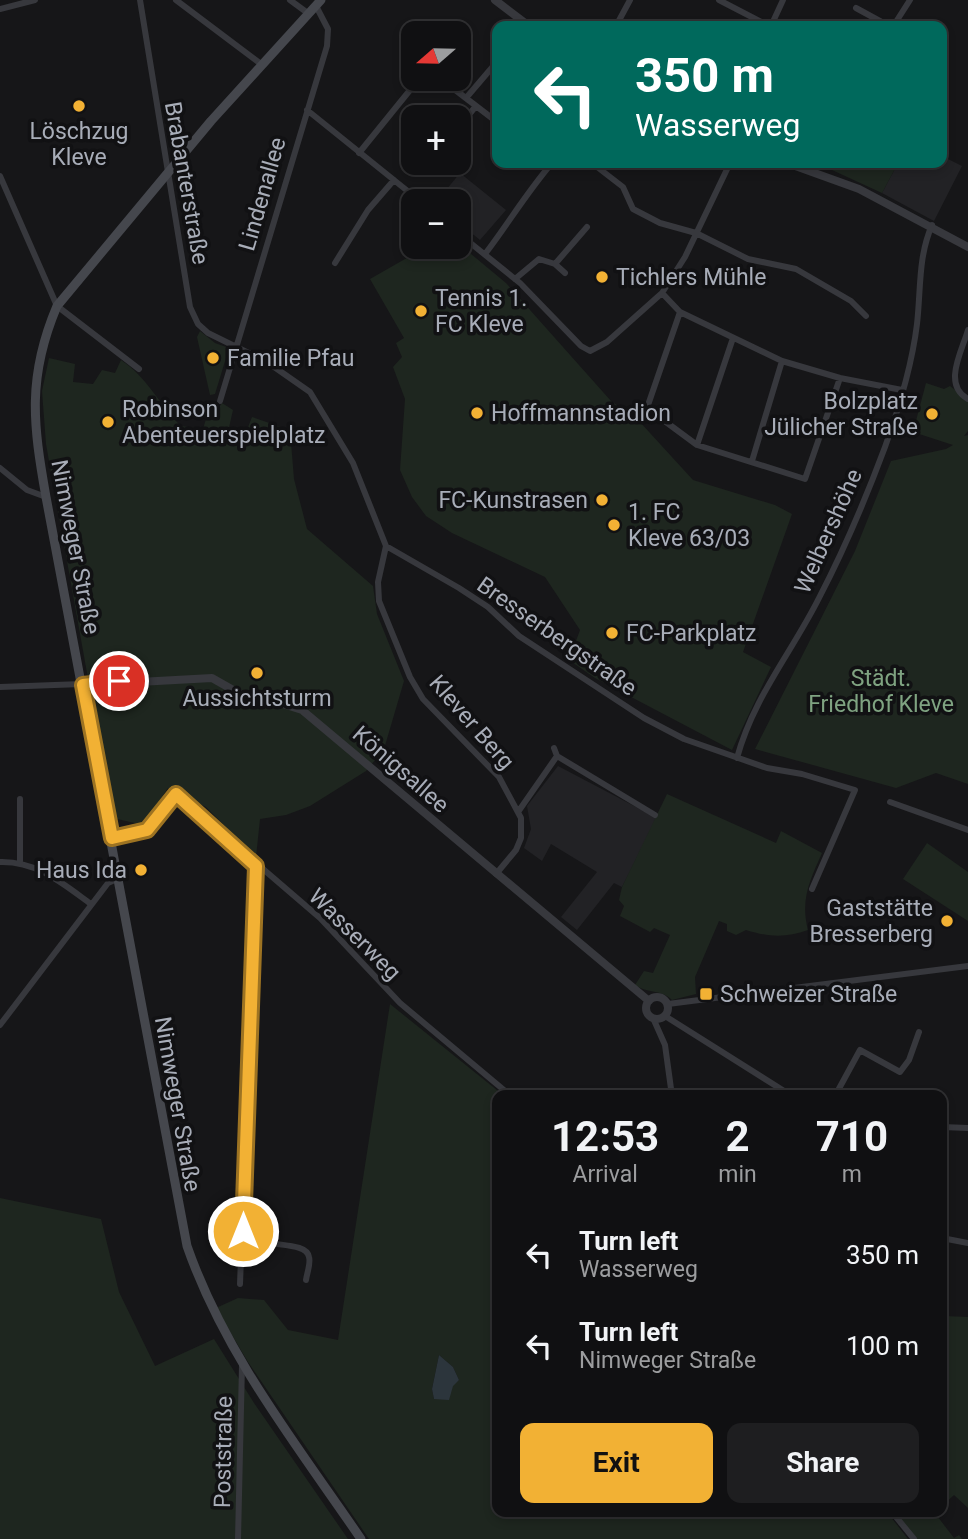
<!DOCTYPE html>
<meta charset="utf-8">
<style>
:root{--surface:#101012;--page:#1e1e20;--text:#f1f3f6;--muted:#9c9d9f;--line:#303032;--accent:#f2b134}
body{margin:0;font-family:Roboto,sans-serif;background:var(--page);color:var(--text);height:100vh;display:flex;flex-direction:column;font-size:26px;white-space:nowrap}
*{box-sizing:border-box;margin:0}
p{font-size:23px;color:var(--muted)}
.icon{flex:none;width:38px;height:38px;fill:none;stroke:currentColor;stroke-width:2;stroke-linecap:round;stroke-linejoin:round}
.map{position:relative;flex:1;overflow:hidden}
.side{position:absolute;left:492px;top:1090px;width:455px;height:427px;display:flex;flex-direction:column;background:var(--surface);border-radius:14px;box-shadow:0 4px 10px #0003,0 0 0 2px var(--line)}
.side>*{flex:none}
.top-card{position:absolute;left:492px;top:21px;width:455px;height:147px;border-radius:14px;box-shadow:0 4px 10px #0003,0 0 0 2px var(--line);background:#00695c;color:#fff;overflow:hidden}
.needle{width:46px;rotate:250deg}
.buttons{position:absolute;left:401px;top:21px;display:grid;gap:14px}
.buttons a{display:grid;place-items:center;width:70px;height:70px;border-radius:14px;background:var(--surface);box-shadow:0 4px 10px #0003,0 0 0 2px var(--line);font-size:35px}
.pin{position:absolute;display:grid;place-items:center;width:60px;height:60px;color:#fff;margin:-30px;border:4px solid #fff;border-radius:50%;box-shadow:0 2px 7px #0007}
.me{position:absolute;width:77px;margin:-38px;rotate:0deg;stroke-linejoin:round;filter:drop-shadow(0 0 5px #0008)}
.turn{display:flex;align-items:center;gap:24px;height:147px;padding:0 28px;font-size:32px}
.turn .icon{width:91px;height:91px;stroke-width:2.5}
.turn b{display:block;font-size:49px;line-height:60px}
.eta{display:flex;justify-content:space-evenly;align-items:center;height:119px;text-align:center}
.eta b{font-size:42px;font-weight:700;line-height:49px}
.primary-button{display:flex;gap:14px;margin-top:auto;padding:14px 28px}
.primary-button a{flex:1;height:80px;border-radius:14px;background:var(--accent);color:#111;font-size:28px;font-weight:700;line-height:80px;text-align:center}
.primary-button a+a{background:var(--page);color:var(--text)}
ul{padding:0;list-style:none}
li{display:flex;align-items:center;gap:21px;height:91px;padding:0 28px}
li div{flex:1}
li b{display:block;font-size:26px}
li em{font-style:normal}
.map>svg:first-child{display:block}
.built{fill:#222225}
.green{fill:#1e261f;fill-rule:evenodd}
.water{fill:#2c353c}
.lines{fill:none;stroke-linecap:round;stroke-linejoin:round}
.minor{stroke:#37383d;stroke-width:6}
.tertiary{stroke:#37383d;stroke-width:8}
.secondary{stroke:#45474d;stroke-width:9}
.route-casing{stroke:#9d7322;stroke-width:18}
.route{stroke:#f2b134;stroke-width:12}
.poi-dot{fill:#f2b134;stroke:#111113;stroke-width:2.5}
.labels{text-anchor:middle;stroke-width:7;stroke-linejoin:round;paint-order:stroke}
.poi-label{font-size:23px;fill:#a8adb8;stroke:#111113;text-anchor:start}
.street-label{font-size:23px;fill:#a8adb8;stroke:#111113}
.park-label{font-size:23px;fill:#7fa381;stroke:#111113}
</style>
<div class="map">
<svg width="968" height="1539" viewBox="0 0 968 1539">
<rect width="100%" height="100%" fill="#161618"/>
<path class="built" d="M942 156 962 166 934 221 882 193 898 163H942Z
M460 173 506 210 480 240 459 223 458 201H437Z
M558 766 657 818 622 887 614 883 577 930 561 917 597 872 551 844 542 861 524 848 531 829 527 806Z"/>
<path class="green" d="M835 163H898L882 193 832 170Z
M459 244 506 283 611 401 639 421 693 480 775 505 792 514 743 652 771 667 732 750 595 678 569 660 580 630 545 577 452 533 426 516 412 497 400 470 405 399 393 367 402 357 396 343 404 338 370 279 426 247H458Z
M200 331 215 343 229 348 215 394 210 395 197 337Z
M49 358 75 364 73 382 93 384 102 370 115 373 121 360C148 378 158 403 181 426L203 429 208 412 215 413 222 403 233 410 228 432 241 445 252 417 290 430 294 479 307 529 373 586 377 614 404 681 384 749 366 771 310 806 286 815 260 819 256 857 206 807 168 788 143 825 113 818 46 444 42 391Z
M926 383 944 389 950 386 968 400V431L964 436 968 435V784L936 773 896 788 755 749 855 551 891 461 946 449 953 445 913 432Z
M667 794 776 843 781 831 822 853C810 880 800 900 808 930 786 938 768 937 746 930L736 935 727 931V924L719 921 695 977 696 994 672 1000C661 989 648 994 635 985L644 971 653 973 670 935 654 928 650 932 620 916 624 906 619 900 622 887Z
M927 843 968 872V921L903 879Z
M390 1004 503 1095 497 1096V1310L494 1317 497 1512H887L908 1539H369L248 1362 216 1308 238 1298 264 1300 288 1330 338 1340ZM439 1355 453 1367 459 1380 434 1399 432 1389Z
M0 1198 101 1219 119 1292 155 1366 214 1339 254 1403 348 1539H0Z
M944 1316 968 1317V1508L954 1495 942 1506V1324Z
M895 1512H934L954 1538 959 1535 962 1539H916Z"/>
<path class="water" d="M439 1355 453 1367 459 1380 453 1386 449 1400 434 1399 432 1389Z"/>
<g class="lines">
<path class="minor" d="M140 0 190 307 198 324 208 333 267 362 310 392 353 463 386 546 459 588 488 607 519 636 644 718 684 739 767 768 802 774 855 790 812 889
M176 0 261 64
M290 0 309 14
M719 0 769 26
M856 8 889 26 894 25 910 0
M0 9 35 0
M616 26 630 0
M771 26 783 0
M441 79 497 122
M466 98 495 64
M307 110 420 201
M458 128 476 106
M359 153 419 79
M592 163 623 187 633 209 660 223 696 233 748 259 796 269 851 301 866 316
M502 164 503 163
M0 176 57 306 139 369
M458 233 520 283 581 346 590 351 607 342 662 293 685 257 730 163
M485 254C508 224 527 192 552 163
M335 263 368 210 394 180
M555 264 587 227
M515 279 539 259 555 264 565 273
M662 293 680 312 782 361 840 378 902 390
M680 312 647 408 697 445 805 479 840 378
M968 330C962 351 942 385 968 399
M220 401 327 46 328 29 316 6
M697 445 733 338
M752 461 782 361
M0 468 27 490 46 497
M386 546 378 582 379 601 410 677 423 699 499 777 521 818V838L516 850 496 874
M0 687 82 684
M557 756 655 815
M737 758C753 698 792 652 819 598 844 550 866 498 885 447 899 408 912 365 917 324 921 289 918 257 932 225
M20 799V861
M890 802 968 830
M518 812 557 756 554 748
M112 838 147 830 176 794 320 918 400 1003 511 1096
M0 862C37 861 62 883 91 904
M668 1004 968 966
M665 1016 792 1096
M653 1018 665 1045 672 1096
M0 1025 108 883 119 878
M835 1096 860 1050 900 1072 909 1060 919 1032
M942 1127 968 1128
M243 1232C258 1250 306 1239 309 1257 311 1263 307 1273 306 1280
M942 1238 968 1243
M240 1284 256 866
M892 1512 914 1539
M238 1539 242 1365"/>
<path class="tertiary" d="M495 0 529 26
M787 163 859 189 968 247
M84 685 212 678 249 699 283 704 302 710 649 1001
M646 1008a11 11 0 1 1 22 0a11 11 0 1 1-22 0Z"/>
<path class="secondary" d="M321 0 211 121 57 306C27 377 33 424 46 497L187 1246C225 1355 297 1445 361 1539"/>
</g>
<g class="lines">
<defs>
<path id="route" d="M119 681 83 685 112 838 147 830 176 794 256 866 243 1231"/>
</defs>
<use href="#route" class="route-casing"/>
<use href="#route" class="route"/>
</g>
<g class="poi-dot">
<circle cx="79" cy="106" r="7"/>
<circle cx="602" cy="277" r="7"/>
<circle cx="421" cy="311" r="7"/>
<circle cx="213" cy="358" r="7"/>
<circle cx="477" cy="413" r="7"/>
<circle cx="932" cy="414" r="7"/>
<circle cx="108" cy="422" r="7"/>
<circle cx="602" cy="500" r="7"/>
<circle cx="614" cy="525" r="7"/>
<circle cx="612" cy="633" r="7"/>
<circle cx="257" cy="673" r="7"/>
<circle cx="141" cy="870" r="7"/>
<circle cx="947" cy="921" r="7"/>
<rect x="699" y="987" width="14" height="14" rx="3.5"/>
</g>
<g class="labels">
<g class="poi-label">
<text x="79" y="139" text-anchor="middle">Löschzug<tspan x="79" dy="26">Kleve</tspan></text>
<text x="616" y="285">Tichlers Mühle</text>
<text x="435" y="306">Tennis 1.<tspan x="435" dy="26">FC Kleve</tspan></text>
<text x="227" y="366">Familie Pfau</text>
<text x="918" y="409" text-anchor="end">Bolzplatz<tspan x="918" dy="26">Jülicher Straße</tspan></text>
<text x="122" y="417">Robinson<tspan x="122" dy="26">Abenteuerspielplatz</tspan></text>
<text x="491" y="421">Hoffmannstadion</text>
<text x="588" y="508" text-anchor="end">FC-Kunstrasen</text>
<text x="628" y="520">1. FC<tspan x="628" dy="26">Kleve 63/03</tspan></text>
<text x="626" y="641">FC-Parkplatz</text>
<text x="257" y="706" text-anchor="middle">Aussichtsturm</text>
<text x="127" y="878" text-anchor="end">Haus Ida</text>
<text x="933" y="916" text-anchor="end">Gaststätte<tspan x="933" dy="26">Bresserberg</tspan></text>
<text x="720" y="1002">Schweizer Straße</text>
</g>
<g class="street-label">
<text transform="translate(187 183) rotate(80)" y="8">Brabanterstraße</text>
<text transform="translate(262 194) rotate(-74)" y="8">Lindenallee</text>
<text transform="translate(828 531) rotate(-66)" y="8">Welbershöhe</text>
<text transform="translate(76 547) rotate(79)" y="8">Nimweger Straße</text>
<text transform="translate(557 636) rotate(35)" y="8">Bresserbergstraße</text>
<text transform="translate(472 722) rotate(49)" y="8">Klever Berg</text>
<text transform="translate(401 769) rotate(41)" y="8">Königsallee</text>
<text transform="translate(355 934) rotate(45)" y="8">Wasserweg</text>
<text transform="translate(178 1104) rotate(80)" y="8">Nimweger Straße</text>
<text transform="translate(223 1452) rotate(-89)" y="8">Poststraße</text>
</g>
<g class="park-label">
<text x="881" y="686">Städt.<tspan x="881" dy="26">Friedhof Kleve</tspan></text>
</g>
</g>
</svg>
<div class="buttons">
<a><svg class="needle" viewBox="-14 -14 28 28"><path d="M0-13l5 13h-10z" fill="#e53935"/><path d="M0 13l5-13h-10z" fill="#9c9d9f"/></svg></a>
<a>+</a>
<a>−</a>
</div>
<div class="pin" style="left:119px;top:681px;background:#d93025"><svg class="icon" aria-label="arrive" viewBox="0 0 24 24"><path d="M6 21V4h12l-3 4 3 4H6"/></svg></div>
<svg class="me" style="left:243px;top:1231px" viewBox="-20 -20 40 40"><circle r="17" fill="#f2b134" stroke="#fff" stroke-width="3"/><path d="M0-11L8 9 0 5-8 9z" fill="#fff"/></svg>
<div class="top-card">
<div class="turn"><svg class="icon" aria-label="left" viewBox="0 0 24 24"><path d="M17 20v-9H6M10 6l-5 5 5 5"/></svg><div><b>350 m</b>Wasserweg</div></div>
</div>
<section class="side">
<div class="eta">
<div><b>12:53</b><p>Arrival</p></div>
<div><b>2</b><p>min</p></div>
<div><b>710</b><p>m</p></div>
</div>
<ul>
<li><svg class="icon" aria-label="left" viewBox="0 0 24 24"><path d="M17 20v-9H6M10 6l-5 5 5 5"/></svg><div><b>Turn left</b><p>Wasserweg</p></div><em>350 m</em></li>
<li><svg class="icon" aria-label="left" viewBox="0 0 24 24"><path d="M17 20v-9H6M10 6l-5 5 5 5"/></svg><div><b>Turn left</b><p>Nimweger Straße</p></div><em>100 m</em></li>
</ul>
<div class="primary-button"><a>Exit</a><a>Share</a></div>
</section>
</div>
